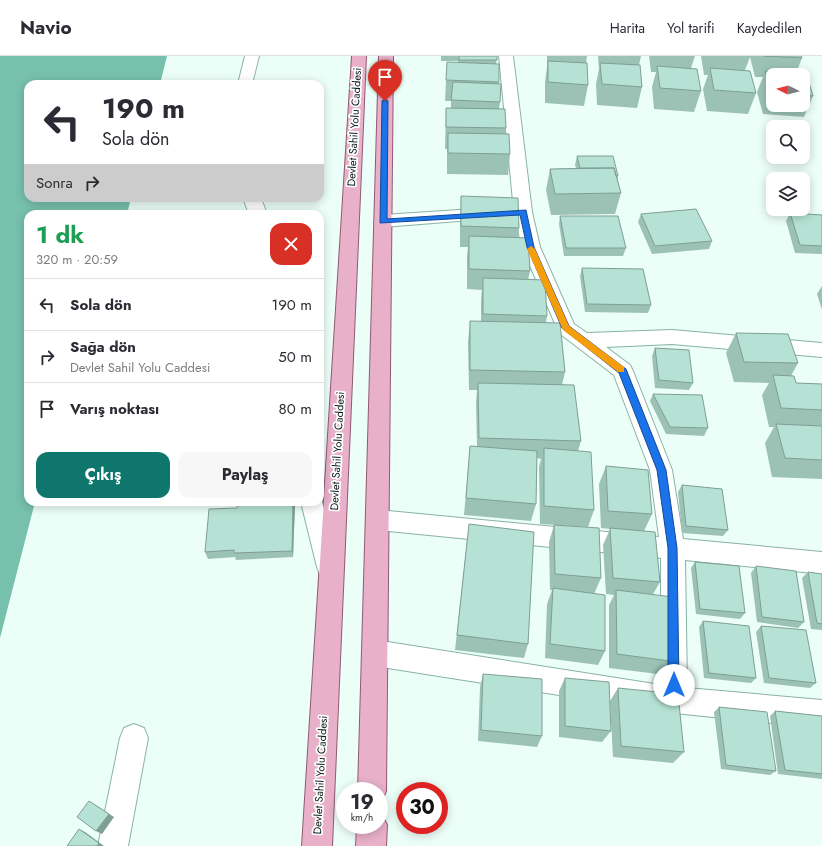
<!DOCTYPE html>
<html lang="tr">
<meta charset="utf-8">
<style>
:root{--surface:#fff;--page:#f7f7f7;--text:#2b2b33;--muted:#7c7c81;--line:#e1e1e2;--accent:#0f766e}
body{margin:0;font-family:Jost,sans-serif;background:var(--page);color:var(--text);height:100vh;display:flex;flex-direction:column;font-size:15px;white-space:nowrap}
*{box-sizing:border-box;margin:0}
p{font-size:13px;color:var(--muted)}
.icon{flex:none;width:22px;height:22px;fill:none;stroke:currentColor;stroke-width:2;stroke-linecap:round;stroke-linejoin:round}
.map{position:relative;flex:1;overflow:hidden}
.panel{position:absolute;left:24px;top:154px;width:300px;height:296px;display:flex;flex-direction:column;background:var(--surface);border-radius:12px;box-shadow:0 2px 10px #0003}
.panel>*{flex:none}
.banner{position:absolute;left:24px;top:24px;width:300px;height:122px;border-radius:12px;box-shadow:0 2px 10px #0003;background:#fff;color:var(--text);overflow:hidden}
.needle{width:26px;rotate:276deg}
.controls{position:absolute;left:766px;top:12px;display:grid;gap:8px}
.controls a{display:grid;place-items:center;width:44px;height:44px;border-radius:8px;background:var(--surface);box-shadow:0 2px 10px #0003;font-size:20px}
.speed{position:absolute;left:336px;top:726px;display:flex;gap:8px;font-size:20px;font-weight:700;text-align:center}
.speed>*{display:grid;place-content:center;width:52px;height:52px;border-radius:50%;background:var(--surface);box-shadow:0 2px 10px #0003;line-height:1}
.speed small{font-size:10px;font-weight:400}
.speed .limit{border:6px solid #d22;background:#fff;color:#111}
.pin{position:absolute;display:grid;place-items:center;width:34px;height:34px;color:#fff;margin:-41px -17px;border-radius:50% 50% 50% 0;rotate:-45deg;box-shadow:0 0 4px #0007}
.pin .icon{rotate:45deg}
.me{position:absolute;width:44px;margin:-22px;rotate:0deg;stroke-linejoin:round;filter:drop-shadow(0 0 3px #0008)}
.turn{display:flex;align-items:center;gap:14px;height:84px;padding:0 12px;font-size:18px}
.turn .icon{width:52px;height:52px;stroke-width:2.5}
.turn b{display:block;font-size:28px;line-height:34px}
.then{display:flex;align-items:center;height:38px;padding:0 12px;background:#0003;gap:8px;font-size:15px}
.round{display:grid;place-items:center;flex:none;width:42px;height:42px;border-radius:12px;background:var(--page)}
.head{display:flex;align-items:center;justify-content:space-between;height:68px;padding:0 12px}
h1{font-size:24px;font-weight:700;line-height:30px;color:#1e9e55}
.action{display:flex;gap:8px;margin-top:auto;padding:8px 12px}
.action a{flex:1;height:46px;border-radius:12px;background:var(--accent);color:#fff;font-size:16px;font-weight:700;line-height:46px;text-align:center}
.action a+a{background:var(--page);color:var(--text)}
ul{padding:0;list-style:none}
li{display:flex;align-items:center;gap:12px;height:52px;padding:0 12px;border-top:1px solid var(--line)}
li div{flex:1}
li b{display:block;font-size:15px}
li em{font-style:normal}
header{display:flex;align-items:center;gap:24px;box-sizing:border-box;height:56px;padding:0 20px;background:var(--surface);border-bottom:1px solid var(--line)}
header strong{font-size:19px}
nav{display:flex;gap:22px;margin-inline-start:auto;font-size:14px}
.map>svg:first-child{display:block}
.water{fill:#77c1ac}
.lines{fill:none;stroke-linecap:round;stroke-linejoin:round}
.minor-casing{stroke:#88b3a6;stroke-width:2}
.primary-casing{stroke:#915a73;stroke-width:2}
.minor{fill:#fff;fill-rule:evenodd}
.primary{fill:#e8b0c9;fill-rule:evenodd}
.wall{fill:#9cc2b6;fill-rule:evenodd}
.shaded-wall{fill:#7f9e94}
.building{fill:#b5e2d4;stroke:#7f9e94}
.route{fill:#1a73e8;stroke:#114b97}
.slow{fill:#f59e0b}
.labels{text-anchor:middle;stroke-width:3.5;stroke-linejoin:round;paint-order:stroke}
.street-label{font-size:11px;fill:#0a1b17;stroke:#fff}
</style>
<header>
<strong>Navio</strong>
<nav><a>Harita</a><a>Yol tarifi</a><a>Kaydedilen</a></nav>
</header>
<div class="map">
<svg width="822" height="790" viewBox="0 0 822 790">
<rect width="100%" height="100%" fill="#ecfef8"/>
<path class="water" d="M0 0H167L160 28H28V142H131L127 158H28V446H35L0 582Z"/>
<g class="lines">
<defs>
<path id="minor" d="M245 0H259L252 28H238Z
M499 0H513L532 156 540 191 574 268 587 277 672 274 822 287V301L672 288 606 291 630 309 633 315 672 414 683 483 822 496V518L685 504 687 632 822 644V672L674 657 375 610 366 606 362 597 366 588 375 584 661 629V502L378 474 370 471 366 464 370 457 378 454 659 481 650 414 614 319 559 277 522 191 514 156Z
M243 142H261L267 158H249Z
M490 152 496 154 499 158 496 162 383 171 377 169 374 165 377 161 383 159Z
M320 439 341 511 338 519 329 522 320 519 317 511 301 446H320Z
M134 668 144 672 148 682 128 790H98L120 682 124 672Z"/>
<path id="primary" d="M352 0H366L332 790H302Z
M379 0H393L386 735 382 745 379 746V735H358Z
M379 757 382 759 387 769 386 790H356L357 769H379Z"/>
</defs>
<use href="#minor" class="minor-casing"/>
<use href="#primary" class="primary-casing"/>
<use href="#minor" class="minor"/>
<use href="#primary" class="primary"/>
</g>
<path class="wall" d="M441 0H497L496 8H499V28L500 46 499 53 506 72V78L510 98 508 119 447 118V93H445L446 52H451V45H445L446 24 458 7V5H441Z
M547 0H587L586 7 588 29 584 50 545 47V26L547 11Z
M598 0H641L639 9 642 31 637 52 597 49 596 28 599 13Z
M649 0H695L691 12 701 35 694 56 654 53 652 31 656 16H651Z
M701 0H801L802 2 796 17H806L813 40 804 61 763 58 757 36 763 21H755L750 1 745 14 750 15 756 37 748 58 707 55 703 33 708 19H704ZM773 19H803V49H773Z
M577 100 618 120 617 124 621 137 615 158 551 159 546 134 550 113 576 112 575 109Z
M461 140 519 172 518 182 530 215 528 224 547 260 546 267 565 316 562 329 581 385 578 395 594 454 588 471 540 468 539 411 541 403 537 402 536 448 531 465 464 459 470 390H477L476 347 477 334H469L468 286 470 265 481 266V243L482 234 467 233V201L468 191H460V162Z
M790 157 822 159V198L795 197 786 165Z
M641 158 712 185 709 193 652 198 638 166Z
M560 160 626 192 623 200H564L559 168Z
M582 212 651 249 648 257 585 256 580 220Z
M822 230V254L817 238Z
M736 277 798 307 791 320 796 327 822 328V369L821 370H822V423L772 421 765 387 774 371H769L762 339 769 327 734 326 726 297Z
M655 292 693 327 689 334 655 332 652 300Z
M653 338 708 372 704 380 666 378 650 345Z
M606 410 652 458 644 475 660 526 653 538 677 606 666 619 609 612V549L614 539 606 538 603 489 610 473 601 472 599 428Z
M682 429 728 474 723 480 682 477 678 436Z
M295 448 293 501 236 504 235 501 208 503 205 496Z
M554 469 601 522 594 538 605 595 598 609 545 602 547 548 552 534H550L549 486Z
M467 485 528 588 524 602 455 594Z
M695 506 745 557 740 563 696 558 691 512Z
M756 510 804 566 798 572 757 566 751 517Z
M808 516 822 518V574L811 573 802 522Z
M703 565 756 622 751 627 704 622 699 571Z
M761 570 816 627 810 632 764 627 756 576Z
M483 618 542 680 537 691 478 685 480 631Z
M565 622 611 675 602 686 559 681V635Z
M618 632 684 696 673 707 613 701 610 645Z
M719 651 776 715 770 719 721 713 714 656Z
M775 655 822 660V723L778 718 770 660Z"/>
<path class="shaded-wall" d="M293 446H295V448L293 501 292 495Z
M94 748 114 761 102 778 96 775Z
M79 773 85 776 104 790H97Z"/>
<path class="building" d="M459 0H497V4H459Z
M764 0H801L802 2Z
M548 5 587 7 588 29 548 26Z
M447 6 499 8V26L446 24Z
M600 7 640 9 642 31 602 28Z
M657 10 697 13 701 35 660 32Z
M710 12 750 15 756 37 714 34Z
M765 15 806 17 813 40 803 39V19H773V37H772Z
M453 26 501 28 500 46 451 44Z
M446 52 505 53 506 72 446 71Z
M448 77 509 78 510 98 448 97Z
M577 100H613L618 120H616L614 112H580Z
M614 112 621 137 555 138 550 113Z
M461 140 518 142 519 172 461 170Z
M696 153 712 185 655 190 641 158Z
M790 157 822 159V190L800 189Z
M560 160H618L626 192H566Z
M469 180 528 182 530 215 469 213Z
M582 212 643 213 651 249 587 248Z
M483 222 545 224 547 260 483 258Z
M470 265 560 267 565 316 470 314Z
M736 277 788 278 798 307 744 306Z
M655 292 689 294 693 327 659 324Z
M773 319 794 320 796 327 822 328V354L781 352Z
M478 327 574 329 581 385 479 382Z
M653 338 702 339 708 372 670 371Z
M776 368 822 370V404L785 402Z
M470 390 537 395 536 448 466 442Z
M544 392 591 396 594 454 544 450Z
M606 410 648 414 652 458 608 455Z
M682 429 722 433 728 474 686 470Z
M238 446H293L292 495 234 497V494L205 496 209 453 237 452Z
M469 468 534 476 528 588 457 579Z
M554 469 599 472 601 522 555 518Z
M610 472 655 476 660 526 613 522Z
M695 506 739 510 745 557 700 553Z
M756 510 796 515 804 566 762 561Z
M808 516 822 518V568L817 567Z
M553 532 605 539V595L550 588Z
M616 534 673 541 677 606 617 598Z
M703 565 749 570 756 622 709 617Z
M761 570 806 574 816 627 769 622Z
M483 618 542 623V680L481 674Z
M565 622 609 626 611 675 565 670Z
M618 632 678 638 684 696 621 690Z
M719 651 767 656 776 715 726 709Z
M775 655 822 660V718L785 714Z
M89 745 109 758 96 775 77 761Z
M79 773 99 787 97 790H67Z"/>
<path class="route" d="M385 43 388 45 387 163 526 154 534 191 569 270 626 313 666 414 677 492 679 629 678 633 674 635 670 633 668 629V492L657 414 619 317 562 272 527 191 520 159 380 167 382 45Z"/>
<path class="slow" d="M531 190 535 193 569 270 624 311V316H618L563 274 527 193Z"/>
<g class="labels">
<g class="street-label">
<text transform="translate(354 71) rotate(-87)" y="4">Devlet Sahil Yolu Caddesi</text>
<text transform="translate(337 395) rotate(-87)" y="4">Devlet Sahil Yolu Caddesi</text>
<text transform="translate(320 719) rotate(-87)" y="4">Devlet Sahil Yolu Caddesi</text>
</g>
</g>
</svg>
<div class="controls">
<a><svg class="needle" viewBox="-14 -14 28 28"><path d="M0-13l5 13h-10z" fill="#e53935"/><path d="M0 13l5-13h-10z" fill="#7c7c81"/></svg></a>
<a><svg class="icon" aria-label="search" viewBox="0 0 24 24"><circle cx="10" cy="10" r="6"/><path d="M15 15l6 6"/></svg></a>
<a><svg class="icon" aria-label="layers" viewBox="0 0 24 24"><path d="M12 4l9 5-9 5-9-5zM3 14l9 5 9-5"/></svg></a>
</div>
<div class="speed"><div>19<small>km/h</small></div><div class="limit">30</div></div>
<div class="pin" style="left:385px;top:45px;background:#d93025"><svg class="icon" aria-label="arrive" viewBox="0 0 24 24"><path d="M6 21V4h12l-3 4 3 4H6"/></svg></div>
<svg class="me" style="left:674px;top:629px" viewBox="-20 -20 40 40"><circle r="19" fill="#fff"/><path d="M0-13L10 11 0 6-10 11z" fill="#1a73e8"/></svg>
<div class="banner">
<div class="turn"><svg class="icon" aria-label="left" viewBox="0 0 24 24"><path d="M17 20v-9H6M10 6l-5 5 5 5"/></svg><div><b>190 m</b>Sola dön</div></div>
<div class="then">Sonra<svg class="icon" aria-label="right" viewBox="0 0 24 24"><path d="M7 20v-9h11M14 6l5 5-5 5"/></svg></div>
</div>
<section class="panel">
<div class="head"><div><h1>1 dk</h1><p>320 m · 20:59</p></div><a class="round" style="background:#d93025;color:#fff"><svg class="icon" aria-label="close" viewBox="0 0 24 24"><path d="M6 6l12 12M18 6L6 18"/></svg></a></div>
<ul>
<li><svg class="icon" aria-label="left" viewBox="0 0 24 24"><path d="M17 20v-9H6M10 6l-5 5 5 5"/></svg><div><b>Sola dön</b></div><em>190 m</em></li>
<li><svg class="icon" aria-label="right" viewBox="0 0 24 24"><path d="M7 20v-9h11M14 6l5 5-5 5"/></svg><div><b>Sağa dön</b><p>Devlet Sahil Yolu Caddesi</p></div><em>50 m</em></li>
<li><svg class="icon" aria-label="arrive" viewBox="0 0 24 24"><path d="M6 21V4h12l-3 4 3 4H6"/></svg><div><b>Varış noktası</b></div><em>80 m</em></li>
</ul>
<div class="action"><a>Çıkış</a><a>Paylaş</a></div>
</section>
</div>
